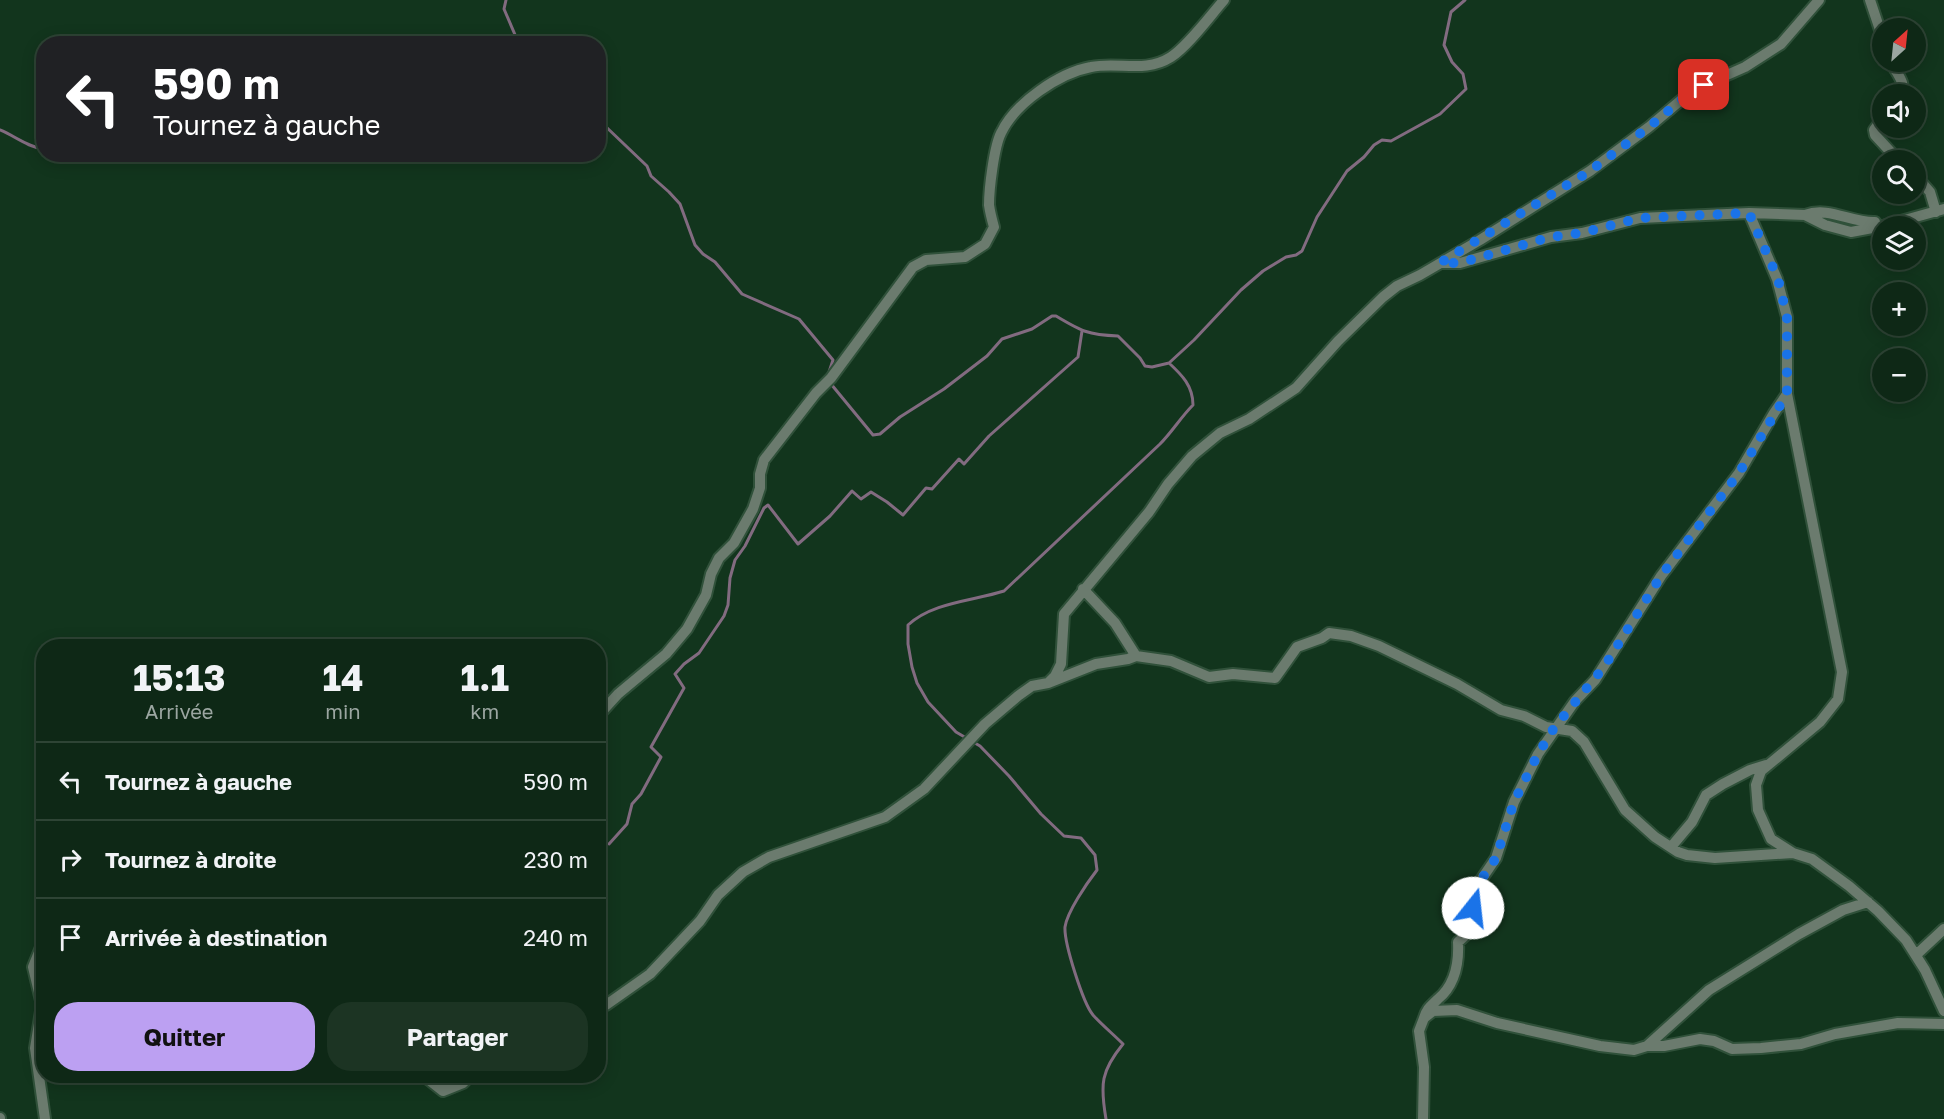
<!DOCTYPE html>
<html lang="fr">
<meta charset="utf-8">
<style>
:root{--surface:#0e2816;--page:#1c3423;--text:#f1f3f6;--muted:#9ba6a1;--line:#2e4435;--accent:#bca0f2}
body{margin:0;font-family:"Golos Text",sans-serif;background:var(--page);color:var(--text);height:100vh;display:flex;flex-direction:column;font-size:22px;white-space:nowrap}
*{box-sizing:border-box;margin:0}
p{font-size:20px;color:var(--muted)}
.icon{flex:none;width:33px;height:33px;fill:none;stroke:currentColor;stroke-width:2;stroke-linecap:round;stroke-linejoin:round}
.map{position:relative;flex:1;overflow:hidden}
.side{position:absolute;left:36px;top:639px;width:570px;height:444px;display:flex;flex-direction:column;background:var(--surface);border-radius:24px;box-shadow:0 3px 15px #0003,0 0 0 2px var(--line)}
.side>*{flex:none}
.hud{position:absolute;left:36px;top:36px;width:570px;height:126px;border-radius:24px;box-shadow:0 3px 15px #0003,0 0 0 2px var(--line);background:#202124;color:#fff;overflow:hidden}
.needle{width:39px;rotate:27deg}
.controls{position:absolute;left:1872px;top:18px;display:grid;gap:12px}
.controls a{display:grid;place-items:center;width:54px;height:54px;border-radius:50%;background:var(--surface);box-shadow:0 3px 15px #0003,0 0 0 2px var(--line);font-size:30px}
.pin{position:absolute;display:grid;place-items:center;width:51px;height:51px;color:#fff;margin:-26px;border-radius:12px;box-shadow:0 3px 9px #0006}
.me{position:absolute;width:66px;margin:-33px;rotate:16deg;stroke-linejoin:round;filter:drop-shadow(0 0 4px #0008)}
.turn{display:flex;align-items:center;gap:21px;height:126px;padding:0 18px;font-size:27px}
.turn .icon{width:78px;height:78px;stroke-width:2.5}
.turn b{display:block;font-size:42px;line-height:51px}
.eta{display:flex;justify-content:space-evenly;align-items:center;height:102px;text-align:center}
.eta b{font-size:36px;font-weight:700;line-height:42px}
.action{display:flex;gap:12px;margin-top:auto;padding:12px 18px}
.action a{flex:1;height:69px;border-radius:24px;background:var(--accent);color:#111;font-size:24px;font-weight:700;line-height:69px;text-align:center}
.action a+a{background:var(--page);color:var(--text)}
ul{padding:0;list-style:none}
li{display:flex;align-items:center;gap:18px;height:78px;padding:0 18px;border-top:2px solid var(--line)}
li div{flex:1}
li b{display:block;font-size:22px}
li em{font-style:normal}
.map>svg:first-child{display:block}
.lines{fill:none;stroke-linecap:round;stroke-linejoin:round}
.stream{stroke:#826b80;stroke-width:3}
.minor-casing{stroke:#30513a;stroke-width:14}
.minor{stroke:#6b7b6e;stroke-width:10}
.route{stroke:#1a73e8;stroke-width:10;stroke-dasharray:0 18}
</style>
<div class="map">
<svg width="1944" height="1119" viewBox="0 0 1944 1119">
<rect width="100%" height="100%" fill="#12351d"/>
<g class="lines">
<path class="stream" d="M506 0 504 9 519 44
M598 124H603L647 166 651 176 669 192 680 204 695 245 703 254 715 262 742 294 799 319 833 360 827 378
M0 130C15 136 27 147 44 149
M831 384 873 435 880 434 900 417 944 389 987 356 1002 339 1032 329 1052 316H1056C1081 331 1088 335 1118 336L1140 358 1145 366 1152 367 1169 363 1194 340 1241 290 1263 271 1286 257 1296 255 1302 251 1317 217 1347 171 1364 157 1374 145 1382 140 1391 141 1440 114 1466 89 1463 74 1452 62 1444 45 1451 12 1465 0
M609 844 627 824 632 804 641 794 661 757 651 747 684 688 675 674 684 664 699 653 724 616 728 605 730 578 735 560 745 546 764 508 768 505 798 544 830 516 852 491 861 499 871 492 887 502 903 515 926 488 932 489 959 459 964 464 989 436 1078 357 1082 331
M1106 1119C1100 1084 1101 1071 1123 1044 1113 1034 1102 1025 1093 1015 1083 1003 1064 943 1065 927 1067 912 1087 883 1097 870L1095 855 1081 838 1064 836 1041 814 1009 776 980 746 956 732 928 702 917 683 912 667 908 644V625C933 602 973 601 1004 591L1160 444C1172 432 1181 417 1193 405 1193 386 1182 375 1169 363"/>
<defs>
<path id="minor" d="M1870 0 1882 36
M1891 62C1896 73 1907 83 1901 94
M1882 119 1874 130 1875 135 1898 160
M1916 176 1930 192 1936 212
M1805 215C1829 206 1851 223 1875 222
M1441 263H1460L1551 237 1582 233 1640 218 1749 213 1805 215 1825 225 1851 232 1883 226 1944 209
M1787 394 1842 672 1838 699 1820 722 1761 771 1756 785 1758 810 1771 839 1793 853
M1083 589 1115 623 1136 656
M1048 683 1096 664 1128 659 1136 656 1171 661 1209 677 1233 674 1275 678 1297 647 1322 638 1329 633 1351 636 1379 646 1457 684 1501 710 1524 716 1546 727 1572 731 1584 742 1625 810 1655 837 1678 852 1687 855 1715 858 1793 853 1812 859 1849 886 1878 911 1906 940 1925 970 1944 1011
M598 716 618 694 666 654 687 629 706 595 711 574 719 558 734 543 753 509 760 488V474L764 460 816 393 831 378 913 267 926 260 965 257 985 244 994 227C992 220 990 212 989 205 989 189 994 147 1001 133 1015 103 1059 73 1091 67 1119 61 1144 74 1171 57 1188 46 1210 16 1224 0
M1671 847 1692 822 1706 795 1723 784 1750 770 1766 765
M44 940 33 967 42 1005 35 1048 45 1119
M1916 955 1944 929
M598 1008 606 1005 650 974 700 921 718 895 743 872 769 857 885 817 924 789 985 724 1018 696 1032 686 1048 683 1055 676 1061 664 1064 614 1149 512 1168 484 1192 456 1220 433 1249 419 1296 388 1338 341 1383 297 1397 286 1420 275 1480 240 1590 171 1649 127 1693 90 1745 67 1781 44 1819 0
M1424 1018C1427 1008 1431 1006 1438 999 1455 985 1459 962 1458 942L1468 933 1473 925 1472 893 1496 858 1514 802 1538 754 1575 701 1595 680 1661 576 1739 473 1774 413 1787 394V317L1777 279 1749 213
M1647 1046H1664L1700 1039 1714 1041 1732 1049 1761 1048 1801 1044 1835 1034 1898 1023 1944 1024
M424 1076 443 1091 463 1083 470 1076
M0 1118V1119
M1423 1119 1424 1067 1419 1031 1424 1018 1433 1011 1457 1010 1497 1023 1600 1046 1634 1050 1647 1046 1709 990 1799 934 1843 910 1868 902"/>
</defs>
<use href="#minor" class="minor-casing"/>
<use href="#minor" class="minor"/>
</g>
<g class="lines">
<path class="route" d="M1473 908 1472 893 1496 858 1514 802 1538 754 1554 728 1604 667 1661 576 1739 473 1787 394V317L1778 279 1749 213 1640 218 1582 233 1551 237 1460 263H1440L1590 171 1649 127 1693 90 1704 85"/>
</g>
</svg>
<div class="controls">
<a><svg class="needle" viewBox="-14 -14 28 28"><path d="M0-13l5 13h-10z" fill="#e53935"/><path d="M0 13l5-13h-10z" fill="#9ba6a1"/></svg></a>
<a><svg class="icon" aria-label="sound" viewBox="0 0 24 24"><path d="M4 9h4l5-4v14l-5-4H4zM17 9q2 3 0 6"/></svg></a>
<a><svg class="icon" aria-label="search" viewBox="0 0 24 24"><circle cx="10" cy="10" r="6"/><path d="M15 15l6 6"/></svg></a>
<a><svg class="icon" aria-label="layers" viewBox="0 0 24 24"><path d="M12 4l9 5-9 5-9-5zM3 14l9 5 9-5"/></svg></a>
<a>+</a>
<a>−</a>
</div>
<div class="pin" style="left:1704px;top:85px;background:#d93025"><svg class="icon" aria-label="arrive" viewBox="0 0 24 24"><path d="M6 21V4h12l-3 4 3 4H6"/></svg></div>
<svg class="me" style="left:1473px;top:908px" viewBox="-20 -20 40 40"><circle r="19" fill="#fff"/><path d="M0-13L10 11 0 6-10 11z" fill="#1a73e8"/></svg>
<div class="hud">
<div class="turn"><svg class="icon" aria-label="left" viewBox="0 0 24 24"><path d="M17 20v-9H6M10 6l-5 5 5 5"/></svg><div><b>590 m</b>Tournez à gauche</div></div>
</div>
<section class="side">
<div class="eta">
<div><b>15:13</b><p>Arrivée</p></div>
<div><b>14</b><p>min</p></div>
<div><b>1.1</b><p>km</p></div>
</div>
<ul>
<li><svg class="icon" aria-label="left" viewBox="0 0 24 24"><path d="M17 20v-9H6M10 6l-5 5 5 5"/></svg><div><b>Tournez à gauche</b></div><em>590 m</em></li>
<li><svg class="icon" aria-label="right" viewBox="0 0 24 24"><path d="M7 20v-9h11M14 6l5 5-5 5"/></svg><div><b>Tournez à droite</b></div><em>230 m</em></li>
<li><svg class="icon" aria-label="arrive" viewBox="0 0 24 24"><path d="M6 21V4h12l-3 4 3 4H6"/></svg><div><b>Arrivée à destination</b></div><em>240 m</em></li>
</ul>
<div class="action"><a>Quitter</a><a>Partager</a></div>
</section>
</div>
